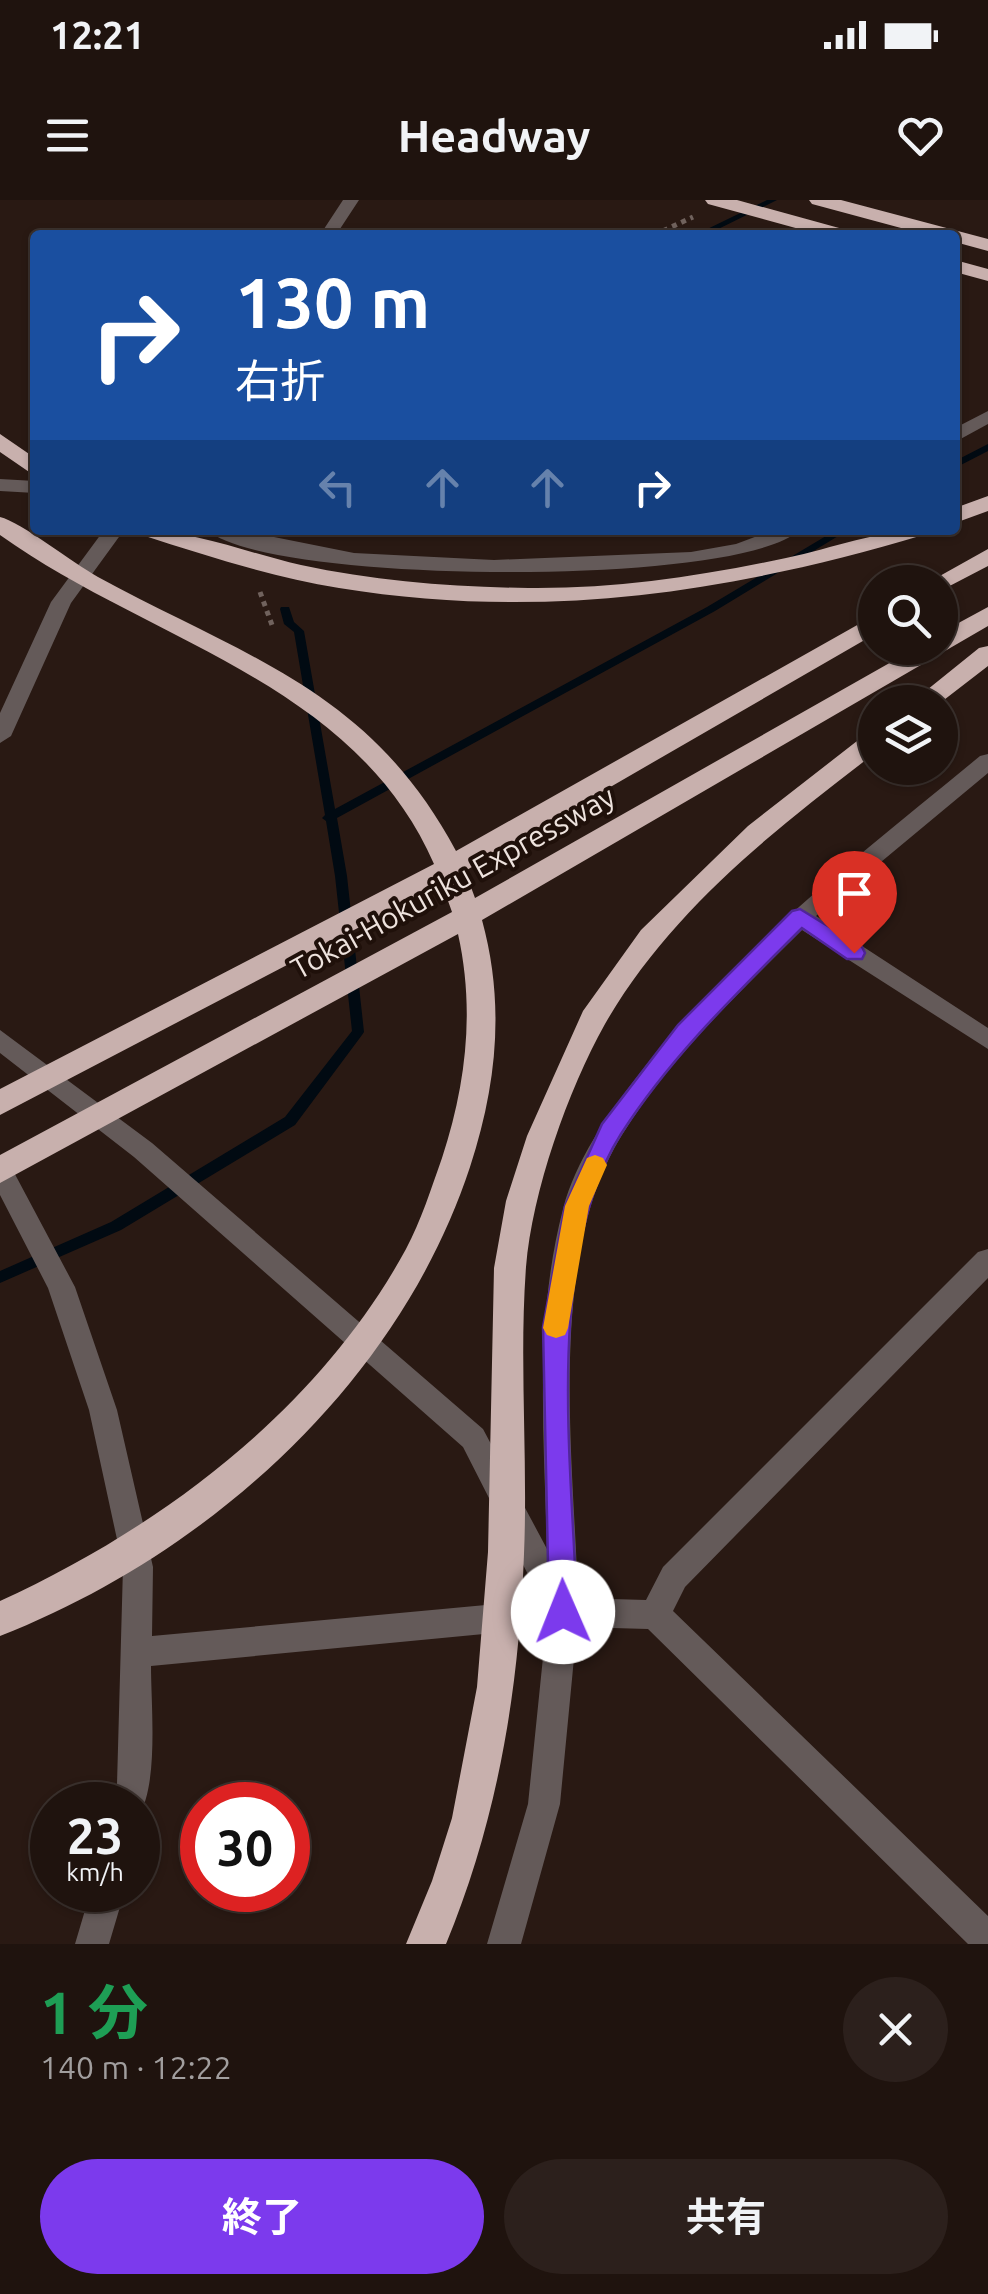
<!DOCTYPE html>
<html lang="ja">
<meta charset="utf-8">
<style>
:root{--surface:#1f130e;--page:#2c201c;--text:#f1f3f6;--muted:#a19e9e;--line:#3c322e;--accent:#7c3aed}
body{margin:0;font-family:Ubuntu,"Noto Sans JP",sans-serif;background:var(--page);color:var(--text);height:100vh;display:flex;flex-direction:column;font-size:38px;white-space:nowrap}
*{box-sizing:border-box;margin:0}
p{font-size:32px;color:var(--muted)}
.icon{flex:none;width:55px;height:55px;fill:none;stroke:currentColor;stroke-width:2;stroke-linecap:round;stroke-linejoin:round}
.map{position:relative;height:1744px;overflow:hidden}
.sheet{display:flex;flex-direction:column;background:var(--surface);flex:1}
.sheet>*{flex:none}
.banner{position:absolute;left:30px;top:30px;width:930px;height:305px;border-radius:10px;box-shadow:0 2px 8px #0004,0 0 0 2px var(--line);background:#1a4fa0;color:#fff;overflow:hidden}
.controls{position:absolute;left:858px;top:365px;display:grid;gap:20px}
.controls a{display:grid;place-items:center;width:100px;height:100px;border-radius:50%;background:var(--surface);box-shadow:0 2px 8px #0004,0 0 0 2px var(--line);font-size:50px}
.speed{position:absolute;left:30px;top:1582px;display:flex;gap:20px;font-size:50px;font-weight:700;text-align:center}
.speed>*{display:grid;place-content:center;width:130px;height:130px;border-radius:50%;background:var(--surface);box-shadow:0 2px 8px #0004,0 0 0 2px var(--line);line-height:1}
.speed small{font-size:25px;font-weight:400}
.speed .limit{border:15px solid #d22;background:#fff;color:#111}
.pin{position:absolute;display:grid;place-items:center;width:85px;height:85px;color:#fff;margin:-102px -42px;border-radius:50% 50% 50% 0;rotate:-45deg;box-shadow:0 0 10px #0007}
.pin .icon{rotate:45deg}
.me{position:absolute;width:110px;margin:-55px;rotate:359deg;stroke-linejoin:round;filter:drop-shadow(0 0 8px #0008)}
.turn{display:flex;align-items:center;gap:35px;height:210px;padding:0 40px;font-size:45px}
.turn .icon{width:130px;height:130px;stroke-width:2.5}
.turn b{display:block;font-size:70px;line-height:85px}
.lanes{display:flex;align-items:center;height:95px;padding:0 40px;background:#0003;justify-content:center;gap:50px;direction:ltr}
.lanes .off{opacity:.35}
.round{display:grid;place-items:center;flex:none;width:105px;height:105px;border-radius:52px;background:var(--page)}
.head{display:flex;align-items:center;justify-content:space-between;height:170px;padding:0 40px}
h1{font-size:60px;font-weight:700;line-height:75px;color:#1e9e55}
.primary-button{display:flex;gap:20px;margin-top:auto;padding:20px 40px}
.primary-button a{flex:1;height:115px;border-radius:60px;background:var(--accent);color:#fff;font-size:40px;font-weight:700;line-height:115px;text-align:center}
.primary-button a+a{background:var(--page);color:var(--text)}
.status{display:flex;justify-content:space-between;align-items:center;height:70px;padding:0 50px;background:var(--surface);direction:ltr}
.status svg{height:28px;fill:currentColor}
header{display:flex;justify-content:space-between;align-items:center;height:130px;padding:0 40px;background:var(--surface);font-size:45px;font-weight:700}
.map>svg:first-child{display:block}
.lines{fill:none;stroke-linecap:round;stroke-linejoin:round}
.stream{fill:#010a12;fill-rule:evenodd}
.path{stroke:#70625d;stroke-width:5;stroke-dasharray:5 5;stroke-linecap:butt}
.street{fill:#645a59;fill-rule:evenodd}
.highway{fill:#c8b0ad;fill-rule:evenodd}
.route{fill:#7c3aed;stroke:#51269a;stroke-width:2.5}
.slow{fill:#f59e0b}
.labels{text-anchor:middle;stroke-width:8;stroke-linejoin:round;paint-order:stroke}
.street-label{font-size:30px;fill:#eee3de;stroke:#1f100a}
</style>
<div class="status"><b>12:21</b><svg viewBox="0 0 49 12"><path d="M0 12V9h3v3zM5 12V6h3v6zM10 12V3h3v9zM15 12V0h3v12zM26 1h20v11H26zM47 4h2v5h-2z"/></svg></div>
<header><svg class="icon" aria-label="menu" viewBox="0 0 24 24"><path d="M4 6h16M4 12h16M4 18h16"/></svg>Headway<svg class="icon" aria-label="heart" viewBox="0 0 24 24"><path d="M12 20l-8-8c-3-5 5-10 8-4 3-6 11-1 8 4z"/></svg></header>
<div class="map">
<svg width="988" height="1744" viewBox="0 0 988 1744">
<rect width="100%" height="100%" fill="#291913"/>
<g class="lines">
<path class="stream" d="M767 0H777L706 35H695Z
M988 244V251L955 268V261Z
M307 330H317L313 335 310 336 305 333Z
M836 330H848L715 411 337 618 347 676 364 832 362 835 295 925 121 1030 0 1083V1071L111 1022 285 917 352 831 335 676 326 621 322 618 325 615 294 432 284 424 280 409 281 407H289L294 422 304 431 335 609 707 407Z"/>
<path class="path" d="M654 35 693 17
M260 392 272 425"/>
<path class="street" d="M343 0H359L336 35H320Z
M988 211V224L955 242V228Z
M0 279 35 281V293L0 291Z
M104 330H124L71 403 11 536 0 543V513L51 402Z
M207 330H239L354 353 494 360 691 352 736 344 773 330H799C741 388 267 384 207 330Z
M988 554V573L816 716 988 828V849L802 730C738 794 670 857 622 935 546 1056 574 1260 578 1398L646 1400 663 1367 978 1052 988 1049V1078L685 1387 673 1411 988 1716V1744H968L648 1429 577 1427 560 1604 521 1744H487L528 1604 546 1428 151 1466C151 1506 159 1585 138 1617V1605H112L117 1584 123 1367 89 1210 48 1088 0 995V959L9 963 75 1087 117 1210 153 1367 152 1436 541 1400 463 1247 134 957 0 853V830L152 943 483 1229 547 1349C544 1235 534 1120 563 1009 576 960 607 916 637 877 733 751 859 656 980 556Z
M91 1690H125L109 1744H75Z"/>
<path class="highway" d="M705 0H737L850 31 853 35H821L708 4Z
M809 0H841L988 39V51L955 42V35H927L812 4Z
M955 60 988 69V81L955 72Z
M0 234 35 258V276L0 252Z
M988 296V311L955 323V308Z
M0 317C21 322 73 363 98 377 247 458 370 490 456 651L875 415V434L465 671 475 698 916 448H940V433L988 407V426L482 720C505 804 497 884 470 967 399 1183 209 1354 0 1436V1401C162 1327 319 1209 406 1049 421 1021 431 989 442 958 466 885 475 810 458 734L0 983V955L452 712 442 684 0 915V889L434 664C354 481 149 442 0 335Z
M138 330C194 330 247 353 301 365 376 381 452 387 528 388 615 389 701 376 786 358 834 348 877 330 927 330L923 335C729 393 542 421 339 388 272 377 207 356 142 335Z
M988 349V366L940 391V382H929Z
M988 446V466L940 503 912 502 979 448Z
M875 531V553C774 630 669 712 605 824 568 890 532 992 526 1067 519 1162 528 1259 524 1354 519 1490 498 1618 446 1744H406L432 1681 452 1618 477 1487 488 1352 494 1068 506 1001 527 936 583 811 641 730 748 626 866 534Z"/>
</g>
<path class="route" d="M800 709 862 747 865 753 862 759H847L802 728C737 793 671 856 621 934 543 1057 573 1271 577 1412L573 1421 563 1425 553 1421 549 1412 543 1127 565 1006 602 924 678 825 792 711Z"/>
<path class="slow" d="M595 955 603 958 607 965 589 1006 568 1128 565 1135 556 1138 547 1135 543 1128 565 1006 587 958Z"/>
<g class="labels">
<g class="street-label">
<text transform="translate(453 683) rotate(-29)" y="10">Tokai-Hokuriku Expressway</text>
</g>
</g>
</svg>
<div class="controls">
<a><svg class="icon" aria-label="search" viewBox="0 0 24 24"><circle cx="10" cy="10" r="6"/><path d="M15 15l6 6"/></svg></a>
<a><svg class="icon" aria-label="layers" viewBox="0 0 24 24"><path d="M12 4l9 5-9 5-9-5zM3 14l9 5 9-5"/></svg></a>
</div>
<div class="speed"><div>23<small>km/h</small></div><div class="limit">30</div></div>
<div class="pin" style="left:854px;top:753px;background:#d93025"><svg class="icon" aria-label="arrive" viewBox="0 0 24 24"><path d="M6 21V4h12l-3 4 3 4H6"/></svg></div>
<svg class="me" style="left:563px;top:1412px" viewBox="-20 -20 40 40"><circle r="19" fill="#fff"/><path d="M0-13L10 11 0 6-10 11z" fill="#7c3aed"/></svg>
<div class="banner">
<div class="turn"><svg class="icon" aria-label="right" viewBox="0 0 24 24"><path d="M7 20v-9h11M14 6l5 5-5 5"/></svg><div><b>130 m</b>右折</div></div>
<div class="lanes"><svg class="icon off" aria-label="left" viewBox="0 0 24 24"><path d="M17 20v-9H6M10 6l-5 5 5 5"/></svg><svg class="icon off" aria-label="ahead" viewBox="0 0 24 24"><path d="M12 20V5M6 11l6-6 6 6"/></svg><svg class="icon off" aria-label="ahead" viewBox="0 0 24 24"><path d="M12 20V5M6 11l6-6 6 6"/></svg><svg class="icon" aria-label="right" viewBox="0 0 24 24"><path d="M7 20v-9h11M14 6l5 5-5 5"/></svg></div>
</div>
</div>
<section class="sheet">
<div class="head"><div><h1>1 分</h1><p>140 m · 12:22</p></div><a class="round"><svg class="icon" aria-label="close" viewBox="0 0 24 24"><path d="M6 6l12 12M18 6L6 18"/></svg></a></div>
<div class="primary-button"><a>終了</a><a>共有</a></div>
</section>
